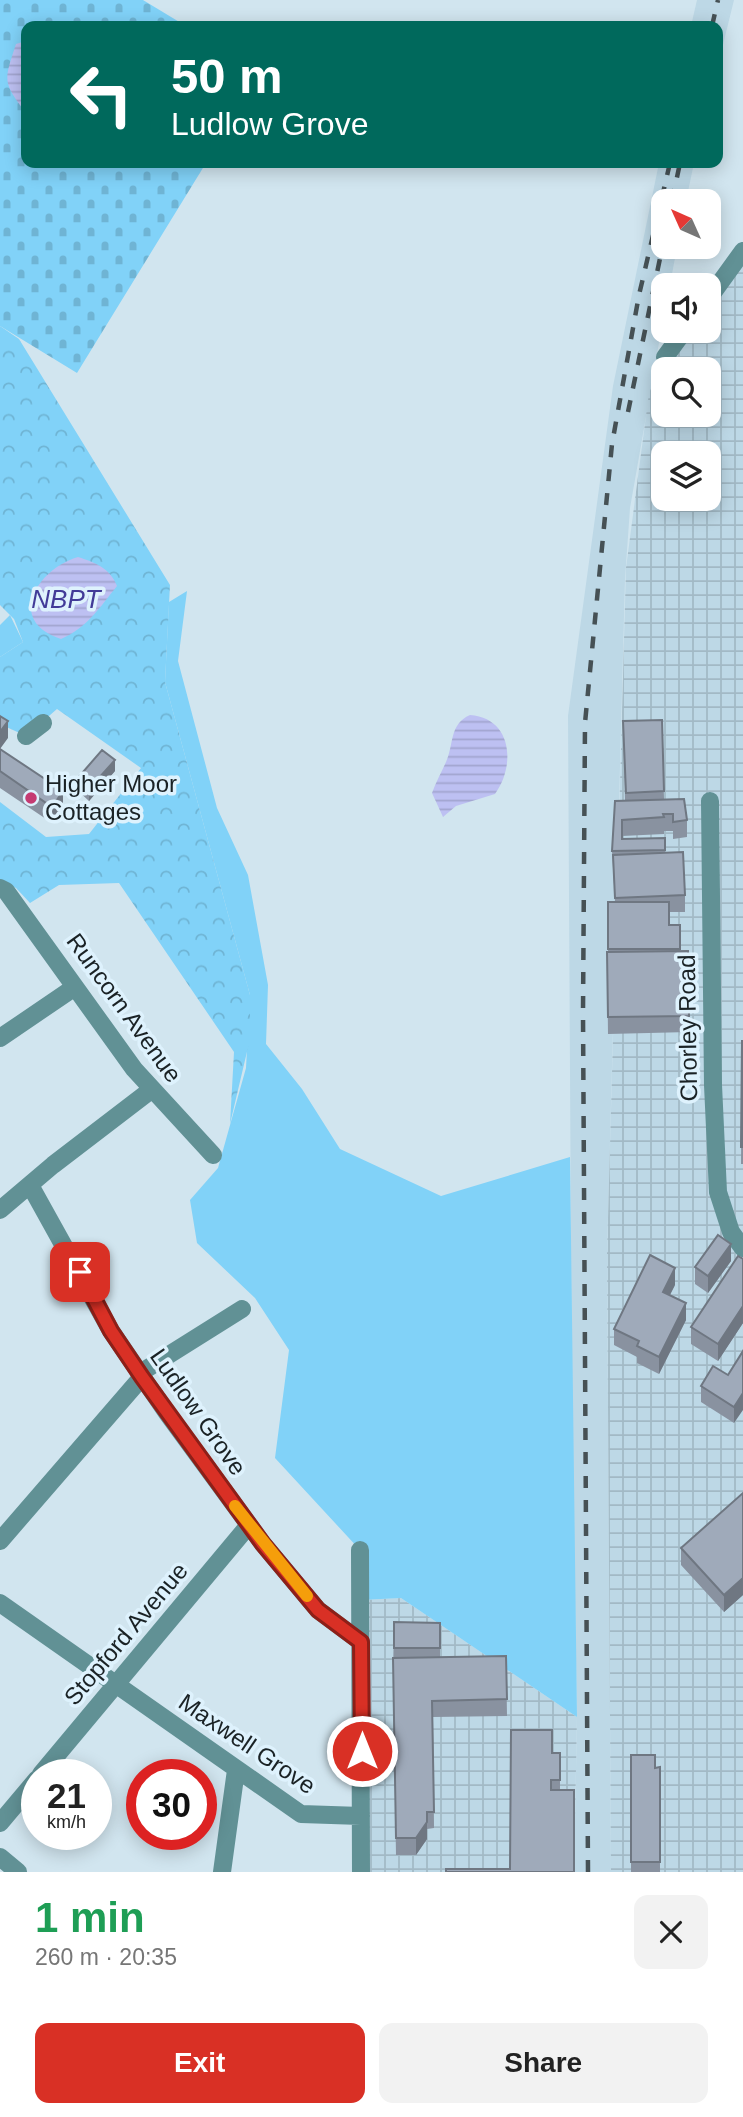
<!DOCTYPE html>
<meta charset="utf-8">
<style>
:root{--surface:#fff;--page:#f2f2f2;--text:#222;--muted:#767676;--accent:#d93025}
body{margin:0;font-family:Arial,sans-serif;background:var(--page);color:var(--text);height:100vh;display:flex;flex-direction:column;font-size:26px;white-space:nowrap}
*{box-sizing:border-box;margin:0}
p{font-size:23px;color:var(--muted)}
.icon{flex:none;width:38px;height:38px;fill:none;stroke:currentColor;stroke-width:2;stroke-linecap:round;stroke-linejoin:round}
.map{position:relative;height:1872px;overflow:hidden}
.drawer{display:flex;flex-direction:column;background:var(--surface);flex:1}
.drawer>*{flex:none}
.top-card{position:absolute;left:21px;top:21px;width:702px;height:147px;border-radius:14px;box-shadow:0 4px 18px #0003;background:#00695c;color:#fff;overflow:hidden}
.needle{width:46px;rotate:315deg}
.fabs{position:absolute;left:651px;top:189px;display:grid;gap:14px}
.fabs a{display:grid;place-items:center;width:70px;height:70px;border-radius:14px;background:var(--surface);box-shadow:0 4px 18px #0003;font-size:35px}
.speed{position:absolute;left:21px;top:1759px;display:flex;gap:14px;font-size:35px;font-weight:700;text-align:center}
.speed>*{display:grid;place-content:center;width:91px;height:91px;border-radius:50%;background:var(--surface);box-shadow:0 4px 18px #0003;line-height:1}
.speed small{font-size:18px;font-weight:400}
.speed .limit{border:10px solid #d22;background:#fff;color:#111}
.pin{position:absolute;display:grid;place-items:center;width:60px;height:60px;color:#fff;margin:-30px;border-radius:14px;box-shadow:0 4px 10px #0006}
.me{position:absolute;width:77px;margin:-38px;rotate:0deg;stroke-linejoin:round;filter:drop-shadow(0 0 5px #0008)}
.turn{display:flex;align-items:center;gap:24px;height:147px;padding:0 35px;font-size:32px}
.turn .icon{width:91px;height:91px;stroke-width:2.5}
.turn b{display:block;font-size:49px;line-height:60px}
.round{display:grid;place-items:center;flex:none;width:74px;height:74px;border-radius:14px;background:var(--page)}
.headline{display:flex;align-items:center;justify-content:space-between;height:119px;padding:0 35px}
h1{font-size:42px;font-weight:700;line-height:52px;color:#1e9e55}
.cta{display:flex;gap:14px;margin-top:auto;padding:14px 35px}
.cta a{flex:1;height:80px;border-radius:14px;background:var(--accent);color:#fff;font-size:28px;font-weight:700;line-height:80px;text-align:center}
.cta a+a{background:var(--page);color:var(--text)}
.map>svg:first-child{display:block}
.built{fill:#bdd8e6}
.industrial{fill:url(#industrial-grid);fill-rule:evenodd}
.green{fill:#81d2f8}
.forest{fill:url(#forest-crowns)}
.cemetery{fill:url(#cemetery-stones)}
.water{fill:url(#water-rules)}
.lines{fill:none;stroke-linecap:round;stroke-linejoin:round}
.minor{stroke:#619195;stroke-width:18}
.rail{stroke:#465155;stroke-width:4.5;stroke-dasharray:12 12;stroke-linecap:butt}
.wall{fill:#8992a0}
.shaded-wall{fill:#6f7782}
.building{fill:#9faaba;stroke:#6f7782;stroke-width:2}
.route-casing{stroke:#8d1f18;stroke-width:18}
.route{stroke:#d93025;stroke-width:12}
.slow{stroke:#f59e0b;stroke-width:12}
.poi-dot{fill:#c53b72;stroke:#def2fd;stroke-width:2.5}
.labels{text-anchor:middle;stroke-width:7;stroke-linejoin:round;paint-order:stroke}
.poi-label{font-size:24px;fill:#1a2225;stroke:#def2fd;text-anchor:start}
.street-label{font-size:24px;fill:#1a2225;stroke:#def2fd}
.water-label{font-size:26px;font-style:italic;fill:#423b98;stroke:#def2fd}
</style>
<div class="map">
<svg width="743" height="1872" viewBox="0 0 743 1872">
<defs>
<pattern id="industrial-grid" width="8" height="8" patternUnits="userSpaceOnUse" patternTransform="scale(1.75)"><rect width="8" height="8" fill="#bdd8e6"/><path d="M0 4h8M4 0v8" fill="none" stroke="#a2b9c5"/></pattern>
<pattern id="forest-crowns" width="20" height="18" patternUnits="userSpaceOnUse" patternTransform="scale(1.75)"><rect width="20" height="18" fill="#81d2f8"/><path d="M2 6a3 3 0 1 1 6 0M12 15a3 3 0 1 1 6 0" fill="none" stroke="#6fb4d4"/></pattern>
<pattern id="cemetery-stones" width="16" height="16" patternUnits="userSpaceOnUse" patternTransform="scale(1.75)"><rect width="16" height="16" fill="#81d2f8"/><path d="M2 7V4a2 2 0 0 1 4 0v3zM10 15v-3a2 2 0 0 1 4 0v3z" fill="#6fb4d4"/></pattern>
<pattern id="water-rules" width="6" height="5" patternUnits="userSpaceOnUse" patternTransform="scale(1.75)"><rect width="6" height="5" fill="#bdc0f2"/><path d="M0 2.5h6" fill="none" stroke="#a2a5cf"/></pattern>
</defs>
<rect width="100%" height="100%" fill="#d1e5ef"/>
<path class="built" d="M697 0H734L718 65V26H691Z
M659 163H694L686 201H663V247H677L670 285H663V320L630 508 625 579 607 1254 611 1872H574L577 1717 572 1427 568 716 613 386Z"/>
<path class="industrial" d="M743 256V1872H611L607 1254 626 568 649 393 665 357 684 331H709V298ZM663 369H709V415H663ZM663 453H709V499H663Z
M401 1598 577 1717 574 1872H361V1600Z"/>
<path class="green" d="M187 591 178 661 217 808 248 875 268 985 266 1044 302 1089 340 1149 441 1196 570 1157 577 1717 401 1598 361 1600 360 1550 275 1458 289 1350 255 1298 197 1243 190 1200 218 1168 246 1068 250 995 165 682 169 602Z
M10 615 23 642 0 657V625Z"/>
<path class="forest" d="M0 326 19 339 170 585 165 682 250 995V1039L230 1124 234 1052 119 883 59 885 30 903 16 888 0 881V802L46 837 89 834 141 768 57 709 26 736 0 724V657L23 642 14 619 0 605Z"/>
<path class="cemetery" d="M0 0H143L186 26H26V163H206L77 373 0 326Z"/>
<path class="water" d="M26 41V113C2 81 4 81 16 44Z
M78 557C96 563 110 568 117 586 100 607 87 628 61 639 5 621 37 569 78 557Z
M470 715C512 718 516 765 495 794L456 806 443 817 432 793C436 782 441 773 446 762 454 745 449 724 470 715Z"/>
<g class="lines">
<path class="minor" d="M709 298 743 251
M665 357 684 331
M26 736 43 723
M710 801 713 1085 718 1192 731 1232 743 1248
M0 888 6 891 134 1069 213 1155
M0 1038 75 987
M30 1185 111 1331 167 1413 263 1544 318 1610 361 1642
M0 1210 53 1165 151 1090
M140 1373 242 1309
M0 1541 142 1377
M360 1550 361 1872
M0 1603 301 1814 361 1816
M41 1774 249 1525
M0 1823 37 1779
M0 1857 18 1872
M222 1872 236 1770"/>
<path class="rail" d="M712 26 718 0
M672 201 680 163
M628 412 663 244
M588 1872 583 1013 585 723 612 444 639 295 670 163"/>
</g>
<path class="wall" d="M662 720 664 799 687 820V837L673 839V831H664V834L622 836V839L665 838V852L685 895V912H669V925H680V951H688L689 1032 608 1034 607 952H608V902H615L612 851 625 801 623 721Z
M0 749 63 808 52 823 0 788Z
M115 771 89 801 77 790V779Z
M742 1041H743V1164H741Z
M743 1259V1323L718 1361 691 1344V1327Z
M731 1261 708 1293 695 1284V1267Z
M675 1285 670 1295 686 1320 659 1374 637 1363V1357L614 1345V1329Z
M743 1351 734 1423 701 1402V1386L728 1375Z
M743 1493V1595L724 1612 681 1565V1548Z
M394 1622 440 1623V1657L506 1656 507 1716 433 1717 434 1828 427 1829V1839L416 1855H396L393 1675Z
M552 1753H560V1790L574 1872 510 1869Z
M631 1755 655 1768 660 1767V1872H631Z"/>
<path class="shaded-wall" d="M8 721V738L0 749V732Z
M115 760V771L89 801V789Z
M63 791V808L52 823V807Z
M731 1244V1261L708 1293V1276Z
M675 1268V1285L663 1308V1292Z
M686 1303V1320L659 1374V1357Z
M743 1306V1323L718 1361V1344Z
M743 1393V1410L734 1423V1407Z
M743 1578V1595L724 1612V1595Z
M427 1822V1839L416 1855V1838Z"/>
<path class="building" d="M0 716 8 721 0 732Z
M662 720 664 791 626 793 623 721Z
M0 749 63 791 52 807 0 771Z
M102 750 115 760 89 789 77 779Z
M684 799 687 820 673 822V814H663L664 817 622 820V839L665 838V850L612 851 615 801Z
M683 852 685 895 615 898 613 855Z
M608 902H669V925H680V949H608Z
M688 951 689 1016 608 1017 607 952Z
M742 1041H743V1147H741Z
M718 1235 731 1244 708 1276 695 1267Z
M650 1255 675 1268 663 1292 686 1303 659 1357 637 1346 639 1341 614 1329Z
M738 1256 743 1259V1306L718 1344 691 1327Z
M743 1351V1393L734 1407 701 1386 713 1366 728 1375Z
M743 1493V1578L724 1595 681 1548Z
M394 1622 440 1623V1648H394Z
M506 1656 507 1699 432 1701 434 1812H427V1822L416 1838H396L393 1658Z
M511 1730H552V1753H560V1780H551V1790H574V1872H446V1869H510Z
M631 1755H655V1768L660 1767V1862H631Z"/>
<g class="lines">
<defs>
<path id="route" d="M80 1272 111 1331 142 1377 263 1544 318 1610 361 1642 362 1751"/>
</defs>
<use href="#route" class="route-casing"/>
<use href="#route" class="route"/>
<path class="slow" d="M235 1506 307 1596"/>
</g>
<circle class="poi-dot" cx="31" cy="798" r="7"/>
<g class="labels">
<g class="poi-label">
<text x="45" y="792">Higher Moor<tspan x="45" dy="28">Cottages</tspan></text>
</g>
<g class="street-label">
<text transform="translate(124 1008) rotate(54)" y="8">Runcorn Avenue</text>
<text transform="translate(688 1028) rotate(-91)" y="8">Chorley Road</text>
<text transform="translate(198 1412) rotate(55)" y="8">Ludlow Grove</text>
<text transform="translate(126 1634) rotate(-50)" y="8">Stopford Avenue</text>
<text transform="translate(247 1744) rotate(34)" y="8">Maxwell Grove</text>
</g>
<g class="water-label">
<text x="66" y="608">NBPT</text>
</g>
</g>
</svg>
<div class="fabs">
<a><svg class="needle" viewBox="-14 -14 28 28"><path d="M0-13l5 13h-10z" fill="#e53935"/><path d="M0 13l5-13h-10z" fill="#767676"/></svg></a>
<a><svg class="icon" aria-label="sound" viewBox="0 0 24 24"><path d="M4 9h4l5-4v14l-5-4H4zM17 9q2 3 0 6"/></svg></a>
<a><svg class="icon" aria-label="search" viewBox="0 0 24 24"><circle cx="10" cy="10" r="6"/><path d="M15 15l6 6"/></svg></a>
<a><svg class="icon" aria-label="layers" viewBox="0 0 24 24"><path d="M12 4l9 5-9 5-9-5zM3 14l9 5 9-5"/></svg></a>
</div>
<div class="speed"><div>21<small>km/h</small></div><div class="limit">30</div></div>
<div class="pin" style="left:80px;top:1272px;background:#d93025"><svg class="icon" aria-label="arrive" viewBox="0 0 24 24"><path d="M6 21V4h12l-3 4 3 4H6"/></svg></div>
<svg class="me" style="left:362px;top:1751px" viewBox="-20 -20 40 40"><circle r="17" fill="#d93025" stroke="#fff" stroke-width="3"/><path d="M0-11L8 9 0 5-8 9z" fill="#fff"/></svg>
<div class="top-card">
<div class="turn"><svg class="icon" aria-label="left" viewBox="0 0 24 24"><path d="M17 20v-9H6M10 6l-5 5 5 5"/></svg><div><b>50 m</b>Ludlow Grove</div></div>
</div>
</div>
<section class="drawer">
<div class="headline"><div><h1>1 min</h1><p>260 m · 20:35</p></div><a class="round"><svg class="icon" aria-label="close" viewBox="0 0 24 24"><path d="M6 6l12 12M18 6L6 18"/></svg></a></div>
<div class="cta"><a>Exit</a><a>Share</a></div>
</section>
